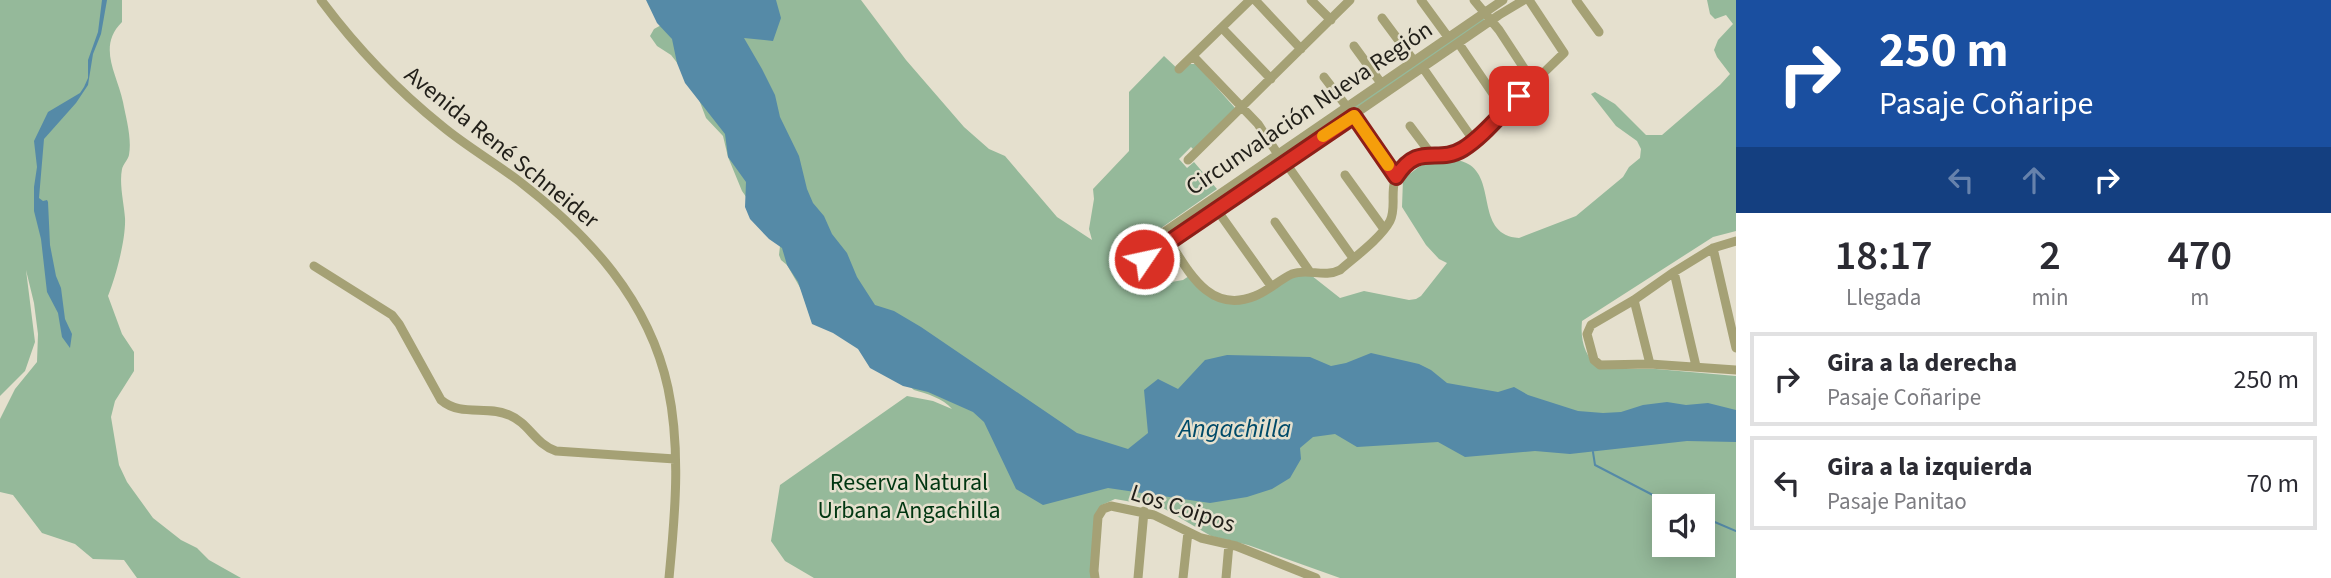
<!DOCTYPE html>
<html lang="es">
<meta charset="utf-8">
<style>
:root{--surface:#fff;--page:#f7f7f7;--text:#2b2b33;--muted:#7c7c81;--line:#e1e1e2}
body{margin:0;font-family:"Source Sans 3",sans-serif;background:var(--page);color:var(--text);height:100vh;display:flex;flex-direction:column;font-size:26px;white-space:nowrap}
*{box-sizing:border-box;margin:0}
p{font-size:23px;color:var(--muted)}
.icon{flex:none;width:38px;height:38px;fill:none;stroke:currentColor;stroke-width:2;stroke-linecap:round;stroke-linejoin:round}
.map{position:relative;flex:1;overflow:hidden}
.details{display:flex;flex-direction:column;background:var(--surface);width:595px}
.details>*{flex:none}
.guide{background:#1a4fa0;color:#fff;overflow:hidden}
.buttons{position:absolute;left:1652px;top:494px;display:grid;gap:14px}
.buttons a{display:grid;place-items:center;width:63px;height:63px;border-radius:0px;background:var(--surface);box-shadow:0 4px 18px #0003;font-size:35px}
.pin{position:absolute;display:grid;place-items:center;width:60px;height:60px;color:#fff;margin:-30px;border-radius:14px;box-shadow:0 4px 10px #0006}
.me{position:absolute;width:77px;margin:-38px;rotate:56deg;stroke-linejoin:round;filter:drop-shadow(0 0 5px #0008)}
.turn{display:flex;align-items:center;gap:24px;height:147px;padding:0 28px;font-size:32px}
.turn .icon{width:91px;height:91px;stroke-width:2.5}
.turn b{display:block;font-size:49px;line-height:60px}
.lanes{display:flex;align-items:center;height:66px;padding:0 28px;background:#0003;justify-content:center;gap:35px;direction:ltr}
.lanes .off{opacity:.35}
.eta{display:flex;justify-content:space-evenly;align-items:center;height:119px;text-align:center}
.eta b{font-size:42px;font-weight:600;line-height:49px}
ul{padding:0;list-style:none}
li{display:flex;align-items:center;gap:21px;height:94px;margin:0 14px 10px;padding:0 14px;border:4px solid var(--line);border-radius:0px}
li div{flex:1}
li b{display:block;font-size:26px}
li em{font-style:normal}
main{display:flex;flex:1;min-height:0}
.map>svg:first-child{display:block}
.green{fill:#95b99a;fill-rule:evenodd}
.water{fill:#558aa7}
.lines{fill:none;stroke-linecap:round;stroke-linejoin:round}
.stream{stroke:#558aa7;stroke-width:2}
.minor{stroke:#a5a175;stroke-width:9}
.route-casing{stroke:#8d1f18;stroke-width:18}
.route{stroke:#d93025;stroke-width:12}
.slow{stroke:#f59e0b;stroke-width:12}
.labels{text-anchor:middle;stroke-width:5;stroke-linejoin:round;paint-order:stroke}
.street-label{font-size:24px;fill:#211f19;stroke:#e5e0ce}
.park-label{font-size:24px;fill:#003611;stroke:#e5e0ce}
.water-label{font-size:26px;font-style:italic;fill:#004a69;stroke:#e5e0ce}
</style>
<main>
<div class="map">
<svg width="1736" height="578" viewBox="0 0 1736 578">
<rect width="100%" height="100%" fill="#e5e0ce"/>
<path class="green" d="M0 0H122V22C97 47 117 73 123 102 126 118 132 138 129 155 128 160 123 164 122 169 119 184 124 203 125 218 126 239 116 276 108 296L122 334 134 352V371L115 401 111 417 119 465 127 482 153 518 181 540 197 548 209 560 241 578H137L124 560 93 559 75 544 42 533 13 495 0 492V419L15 389 37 362 38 334 34 303 26 270 35 342 25 371 0 396Z
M653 0H861L906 60 964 127 989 149 1005 156 1057 217 1092 240 1089 229 1094 199 1093 189 1129 151V92L1164 56 1181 72 1190 64H1196L1235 108 1194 150 1191 147 1179 159 1187 168 1194 162 1217 189 1121 256 1160 284 1183 280 1192 274 1203 288 1234 301 1286 278 1307 272 1340 298 1364 291 1409 300 1416 299 1421 296 1447 263 1439 259 1426 245 1402 207 1403 179 1432 157C1444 158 1461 159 1470 165 1496 183 1476 235 1519 238L1576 216 1623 177 1629 167 1640 158 1641 149 1637 141 1616 126 1591 94 1595 92 1615 104 1646 135H1662L1720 85 1730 74 1717 57 1714 50 1718 40 1733 24 1726 15 1715 19 1710 14 1707 0H1736V231L1713 237 1582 321C1580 341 1585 356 1599 369H1656L1736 376V578H1340L1248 545 1211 536 1158 505 1141 501 1132 502 1115 499 1102 505 1096 578H814L785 561 771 541 780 485 907 396 933 401 952 409C943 398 927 394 914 390L802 291 787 265 781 260 779 255 780 246 742 191 728 157 723 136 706 118 698 97 686 74 671 55 657 46 650 36 654 29 665 23ZM1664 506H1703V544H1664Z
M1483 18 1485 21 1176 232 1173 228Z"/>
<path class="water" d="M102 0H107L101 34 93 54 88 85 76 103 44 139 39 198 43 201 47 200 48 202 50 245 56 276 61 288 65 319 72 334 70 348 62 337 58 313 47 292 41 239 34 211V187L37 167 34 141 48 112 80 93 84 87 88 78V60L98 32Z
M646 0H776L781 18 773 41 744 38 762 69 775 95 780 117 799 156 807 189 813 203 824 216 832 234 847 253 857 277 875 305 894 311 921 327 1077 433 1128 449 1148 433 1144 390 1158 379 1178 389 1205 360 1227 355 1310 357 1331 366 1346 363 1371 353 1419 364 1431 370 1447 383 1498 392 1514 387 1528 395 1578 411 1603 413 1621 412 1643 405 1667 402 1686 405 1708 403 1736 410V442L1687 441 1570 454 1535 451 1465 457 1438 442 1357 447 1335 434 1313 437 1300 448 1301 459 1290 478 1272 489 1247 497 1210 503 1108 488 1043 505 1016 489 984 422 973 412 928 392 903 386 870 368 858 349 833 333 812 324 798 282 787 265 782 248 769 239 750 219 745 207 746 182 728 157 725 134 685 83 677 63 672 39 657 23Z"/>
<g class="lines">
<path class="stream" d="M1593 452 1595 465 1674 506
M1703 517 1736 531"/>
<path class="minor" d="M321 0C356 47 396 89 442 126 466 146 494 162 519 181 589 235 649 300 668 388 681 449 675 516 669 578
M1255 0 1301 49
M1311 0 1331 20
M1421 0 1448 37
M1474 0 1499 30 1533 82
M1576 0 1599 32
M1382 18 1414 61
M1222 28 1271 79
M1459 44 1504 110
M1354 46 1381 83
M1193 56 1258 124 1277 153
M1423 68 1474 141
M1179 69 1250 0
M1324 77 1347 107
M1354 116 1396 177
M1410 126 1431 154
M1188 160 1350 0
M1285 162 1353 258
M1345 175 1384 229
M1217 210 1271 286
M1275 222 1310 272
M1163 232C1186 265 1206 316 1255 296 1268 291 1279 280 1292 274 1308 268 1324 278 1340 270 1355 257 1381 238 1390 221 1399 204 1383 180 1409 161 1426 149 1448 159 1466 148L1564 53 1529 0
M1736 241 1713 248 1674 272 1634 300 1591 325 1587 334 1594 360 1600 365 1650 364 1736 370
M1713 248 1736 348
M1138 250 1503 0
M1144 259 1499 15 1524 0
M314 266 392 315 399 324 441 400C461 417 486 405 509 415 529 423 535 444 556 451L675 459
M1674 272 1696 366
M1634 300 1650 364
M1095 578 1094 571 1098 517 1103 509 1111 506 1154 515 1201 538 1236 546 1316 578
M1138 578 1144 511
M1183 578 1188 532
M1226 578 1229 544"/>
</g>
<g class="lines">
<defs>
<path id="route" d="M1144 259 1354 116 1396 177C1419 141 1437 165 1463 149 1484 136 1501 113 1519 96"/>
</defs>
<use href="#route" class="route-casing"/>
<use href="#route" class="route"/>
<path class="slow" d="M1323 136 1354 116 1388 165"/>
</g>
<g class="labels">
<g class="street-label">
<text transform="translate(1309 108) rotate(-34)" y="8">Circunvalación Nueva Región</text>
<text transform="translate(502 147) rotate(39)" y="8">Avenida René Schneider</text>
<text transform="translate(1183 508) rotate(18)" y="8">Los Coipos</text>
</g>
<g class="park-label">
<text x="909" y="490">Reserva Natural<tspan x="909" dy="28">Urbana Angachilla</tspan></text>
</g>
<g class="water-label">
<text x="1235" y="437">Angachilla</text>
</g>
</g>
</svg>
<div class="buttons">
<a><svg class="icon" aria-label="sound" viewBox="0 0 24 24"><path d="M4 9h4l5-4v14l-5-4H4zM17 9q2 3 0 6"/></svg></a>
</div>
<div class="pin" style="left:1519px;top:96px;background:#d93025"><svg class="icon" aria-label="arrive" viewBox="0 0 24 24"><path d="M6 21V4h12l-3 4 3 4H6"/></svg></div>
<svg class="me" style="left:1144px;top:259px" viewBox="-20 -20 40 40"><circle r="17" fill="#d93025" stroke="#fff" stroke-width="3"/><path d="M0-11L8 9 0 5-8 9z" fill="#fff"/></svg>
</div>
<section class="details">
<div class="guide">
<div class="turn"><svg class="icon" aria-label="right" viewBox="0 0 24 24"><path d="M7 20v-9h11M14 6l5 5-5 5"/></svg><div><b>250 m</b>Pasaje Coñaripe</div></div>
<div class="lanes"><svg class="icon off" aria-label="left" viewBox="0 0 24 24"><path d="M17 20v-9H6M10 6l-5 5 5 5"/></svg><svg class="icon off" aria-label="ahead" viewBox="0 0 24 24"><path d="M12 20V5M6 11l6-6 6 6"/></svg><svg class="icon" aria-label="right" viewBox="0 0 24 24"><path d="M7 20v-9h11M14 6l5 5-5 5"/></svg></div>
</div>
<div class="eta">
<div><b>18:17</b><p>Llegada</p></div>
<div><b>2</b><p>min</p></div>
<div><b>470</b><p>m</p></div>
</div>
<ul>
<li><svg class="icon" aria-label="right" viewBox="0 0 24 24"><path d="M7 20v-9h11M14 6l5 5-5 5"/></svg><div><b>Gira a la derecha</b><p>Pasaje Coñaripe</p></div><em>250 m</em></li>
<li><svg class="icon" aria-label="left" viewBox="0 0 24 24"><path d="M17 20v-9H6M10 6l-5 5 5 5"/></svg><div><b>Gira a la izquierda</b><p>Pasaje Panitao</p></div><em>70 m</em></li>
</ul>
</section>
</main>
